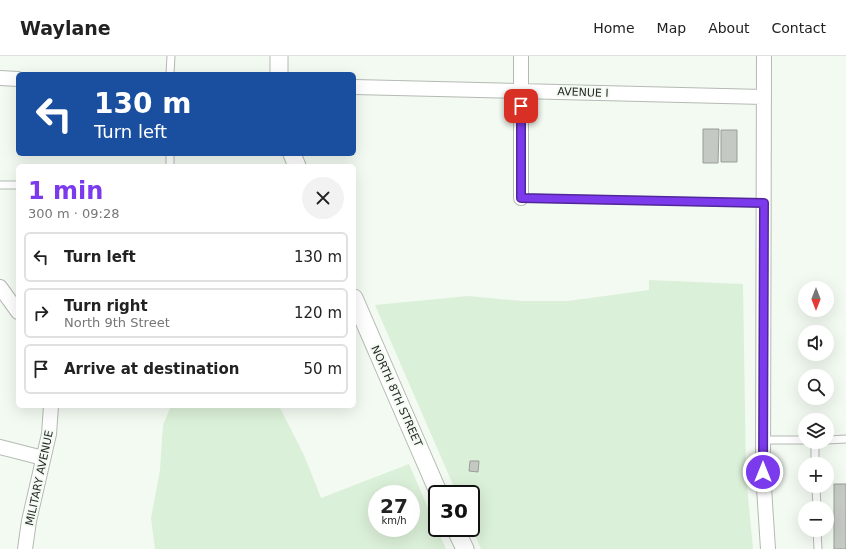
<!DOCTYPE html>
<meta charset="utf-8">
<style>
:root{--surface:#fff;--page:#f2f2f2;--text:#222;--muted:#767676;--line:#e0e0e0;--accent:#7c3aed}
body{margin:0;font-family:"DejaVu Sans",sans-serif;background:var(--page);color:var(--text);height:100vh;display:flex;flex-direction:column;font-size:15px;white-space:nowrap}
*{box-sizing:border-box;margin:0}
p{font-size:13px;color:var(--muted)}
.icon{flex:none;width:22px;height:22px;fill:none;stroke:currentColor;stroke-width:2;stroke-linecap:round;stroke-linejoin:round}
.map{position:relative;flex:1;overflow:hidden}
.sheet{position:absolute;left:16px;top:108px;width:340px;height:244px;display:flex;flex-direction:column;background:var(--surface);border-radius:6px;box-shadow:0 4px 16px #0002}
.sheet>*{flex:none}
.hud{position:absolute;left:16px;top:16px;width:340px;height:84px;border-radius:6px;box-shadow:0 4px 16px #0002;background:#1a4fa0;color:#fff;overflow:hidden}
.needle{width:26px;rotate:180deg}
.tools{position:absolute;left:798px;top:225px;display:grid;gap:8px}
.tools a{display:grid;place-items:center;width:36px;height:36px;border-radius:50%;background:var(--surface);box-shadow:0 4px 16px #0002;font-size:20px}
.speed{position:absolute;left:368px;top:429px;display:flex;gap:8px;font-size:20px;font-weight:700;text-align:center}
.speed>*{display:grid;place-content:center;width:52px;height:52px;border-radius:50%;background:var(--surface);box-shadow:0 4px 16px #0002;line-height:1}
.speed small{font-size:10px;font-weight:400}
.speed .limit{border:2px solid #111;border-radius:6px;background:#fff;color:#111}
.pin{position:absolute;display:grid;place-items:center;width:34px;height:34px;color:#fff;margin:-17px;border-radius:8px;box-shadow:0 2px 6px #0006}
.me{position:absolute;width:44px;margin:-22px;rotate:0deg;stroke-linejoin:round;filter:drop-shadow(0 0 3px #0008)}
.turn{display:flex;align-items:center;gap:14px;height:84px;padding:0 12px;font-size:18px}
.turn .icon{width:52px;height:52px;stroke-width:2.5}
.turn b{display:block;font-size:28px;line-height:34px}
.round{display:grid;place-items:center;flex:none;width:42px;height:42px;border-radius:21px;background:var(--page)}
.overview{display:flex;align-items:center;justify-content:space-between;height:68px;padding:0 12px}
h1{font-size:24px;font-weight:700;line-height:30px;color:var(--accent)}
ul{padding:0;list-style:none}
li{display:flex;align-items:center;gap:12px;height:50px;margin:0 8px 6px;padding:0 4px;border:2px solid var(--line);border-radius:6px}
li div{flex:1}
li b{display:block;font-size:15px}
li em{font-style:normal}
header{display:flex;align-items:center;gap:24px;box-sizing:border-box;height:56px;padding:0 20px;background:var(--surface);border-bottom:1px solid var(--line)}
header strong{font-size:19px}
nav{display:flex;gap:22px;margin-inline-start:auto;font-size:14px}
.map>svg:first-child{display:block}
.green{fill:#dbf0d8;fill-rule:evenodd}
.building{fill:#c4cac3;stroke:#989e97}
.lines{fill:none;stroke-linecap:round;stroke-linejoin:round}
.service-casing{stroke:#b4bab3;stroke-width:9}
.minor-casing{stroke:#b4bab3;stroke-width:16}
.tertiary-casing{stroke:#b4bab3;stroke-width:19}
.service{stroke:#fff;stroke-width:7}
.minor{stroke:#fff;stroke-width:14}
.tertiary{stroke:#fff;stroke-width:17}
.route-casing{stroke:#51269a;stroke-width:10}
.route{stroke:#7c3aed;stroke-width:7}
.labels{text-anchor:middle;stroke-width:4;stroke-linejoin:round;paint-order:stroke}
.street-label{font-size:11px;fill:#272927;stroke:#f3faf2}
</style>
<header>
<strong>Waylane</strong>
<nav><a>Home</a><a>Map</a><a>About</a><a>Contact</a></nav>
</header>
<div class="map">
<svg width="846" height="493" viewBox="0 0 846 493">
<rect width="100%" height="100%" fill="#f3faf2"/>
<path class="green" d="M649 224 743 228 746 419 753 493H481L471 470V438H457L375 249 468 240 522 245H568L649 234Z
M171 350H279L304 399 321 442 409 408 446 493H155L151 462 160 414 163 369ZM377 438H411V472H377Z"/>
<path class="building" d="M703 73H719L718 107H703Z
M721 74H737V106H721Z
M470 405H479L478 416 469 415Z
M834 428H846V493H834Z"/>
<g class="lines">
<defs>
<path id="service" d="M170 18 171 0
M170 98V110
M0 129H18
M521 142 764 147
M763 384H805
M827 384 846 383
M815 386V408
M816 430 817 452
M817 474 818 493"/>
<path id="minor" d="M764 0 763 416 768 493
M0 22 18 23
M354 31 764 41
M521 142V0
M0 231 18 256
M0 391 43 402
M25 493 29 465 49 378 51 350"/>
<path id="tertiary" d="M279 0V18
M292 98 297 110
M354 242 439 438
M455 472 465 493"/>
</defs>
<use href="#service" class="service-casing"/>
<use href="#minor" class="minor-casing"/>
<use href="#tertiary" class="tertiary-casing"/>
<use href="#service" class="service"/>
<use href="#minor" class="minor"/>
<use href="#tertiary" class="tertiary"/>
</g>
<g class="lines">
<defs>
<path id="route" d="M521 50V142L764 147 763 416"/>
</defs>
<use href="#route" class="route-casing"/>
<use href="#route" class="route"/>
</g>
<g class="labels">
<g class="street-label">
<text transform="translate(583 36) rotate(2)" y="4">AVENUE I</text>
<text transform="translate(397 340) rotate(66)" y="4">NORTH 8TH STREET</text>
<text transform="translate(39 422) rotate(-78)" y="4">MILITARY AVENUE</text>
</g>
</g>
</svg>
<div class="tools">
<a><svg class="needle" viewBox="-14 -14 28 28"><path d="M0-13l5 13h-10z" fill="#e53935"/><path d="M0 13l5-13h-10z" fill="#767676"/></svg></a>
<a><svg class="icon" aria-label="sound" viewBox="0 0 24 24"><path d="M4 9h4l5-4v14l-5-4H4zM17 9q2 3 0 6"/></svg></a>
<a><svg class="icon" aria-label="search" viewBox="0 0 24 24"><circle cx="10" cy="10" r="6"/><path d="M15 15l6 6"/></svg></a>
<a><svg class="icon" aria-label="layers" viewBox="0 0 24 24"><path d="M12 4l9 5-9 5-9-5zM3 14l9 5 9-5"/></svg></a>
<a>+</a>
<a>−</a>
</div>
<div class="speed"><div>27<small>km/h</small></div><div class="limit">30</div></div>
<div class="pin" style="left:521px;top:50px;background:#d93025"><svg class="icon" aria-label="arrive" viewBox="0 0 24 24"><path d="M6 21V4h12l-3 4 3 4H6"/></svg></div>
<svg class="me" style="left:763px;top:416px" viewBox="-20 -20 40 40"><circle r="17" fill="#7c3aed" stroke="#fff" stroke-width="3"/><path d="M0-11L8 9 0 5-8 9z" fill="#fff"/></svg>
<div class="hud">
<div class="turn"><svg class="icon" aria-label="left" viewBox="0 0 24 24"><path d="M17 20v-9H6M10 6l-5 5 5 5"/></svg><div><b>130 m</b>Turn left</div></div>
</div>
<section class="sheet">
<div class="overview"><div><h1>1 min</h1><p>300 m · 09:28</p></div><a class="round"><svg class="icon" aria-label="close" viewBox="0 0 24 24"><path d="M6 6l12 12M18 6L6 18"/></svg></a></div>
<ul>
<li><svg class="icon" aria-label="left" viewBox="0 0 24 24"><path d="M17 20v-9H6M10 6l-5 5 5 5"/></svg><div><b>Turn left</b></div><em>130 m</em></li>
<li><svg class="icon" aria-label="right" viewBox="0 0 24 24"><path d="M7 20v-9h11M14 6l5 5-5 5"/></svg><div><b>Turn right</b><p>North 9th Street</p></div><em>120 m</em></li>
<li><svg class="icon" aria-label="arrive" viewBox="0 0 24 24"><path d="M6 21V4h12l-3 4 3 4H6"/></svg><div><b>Arrive at destination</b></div><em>50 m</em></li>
</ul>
</section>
</div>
